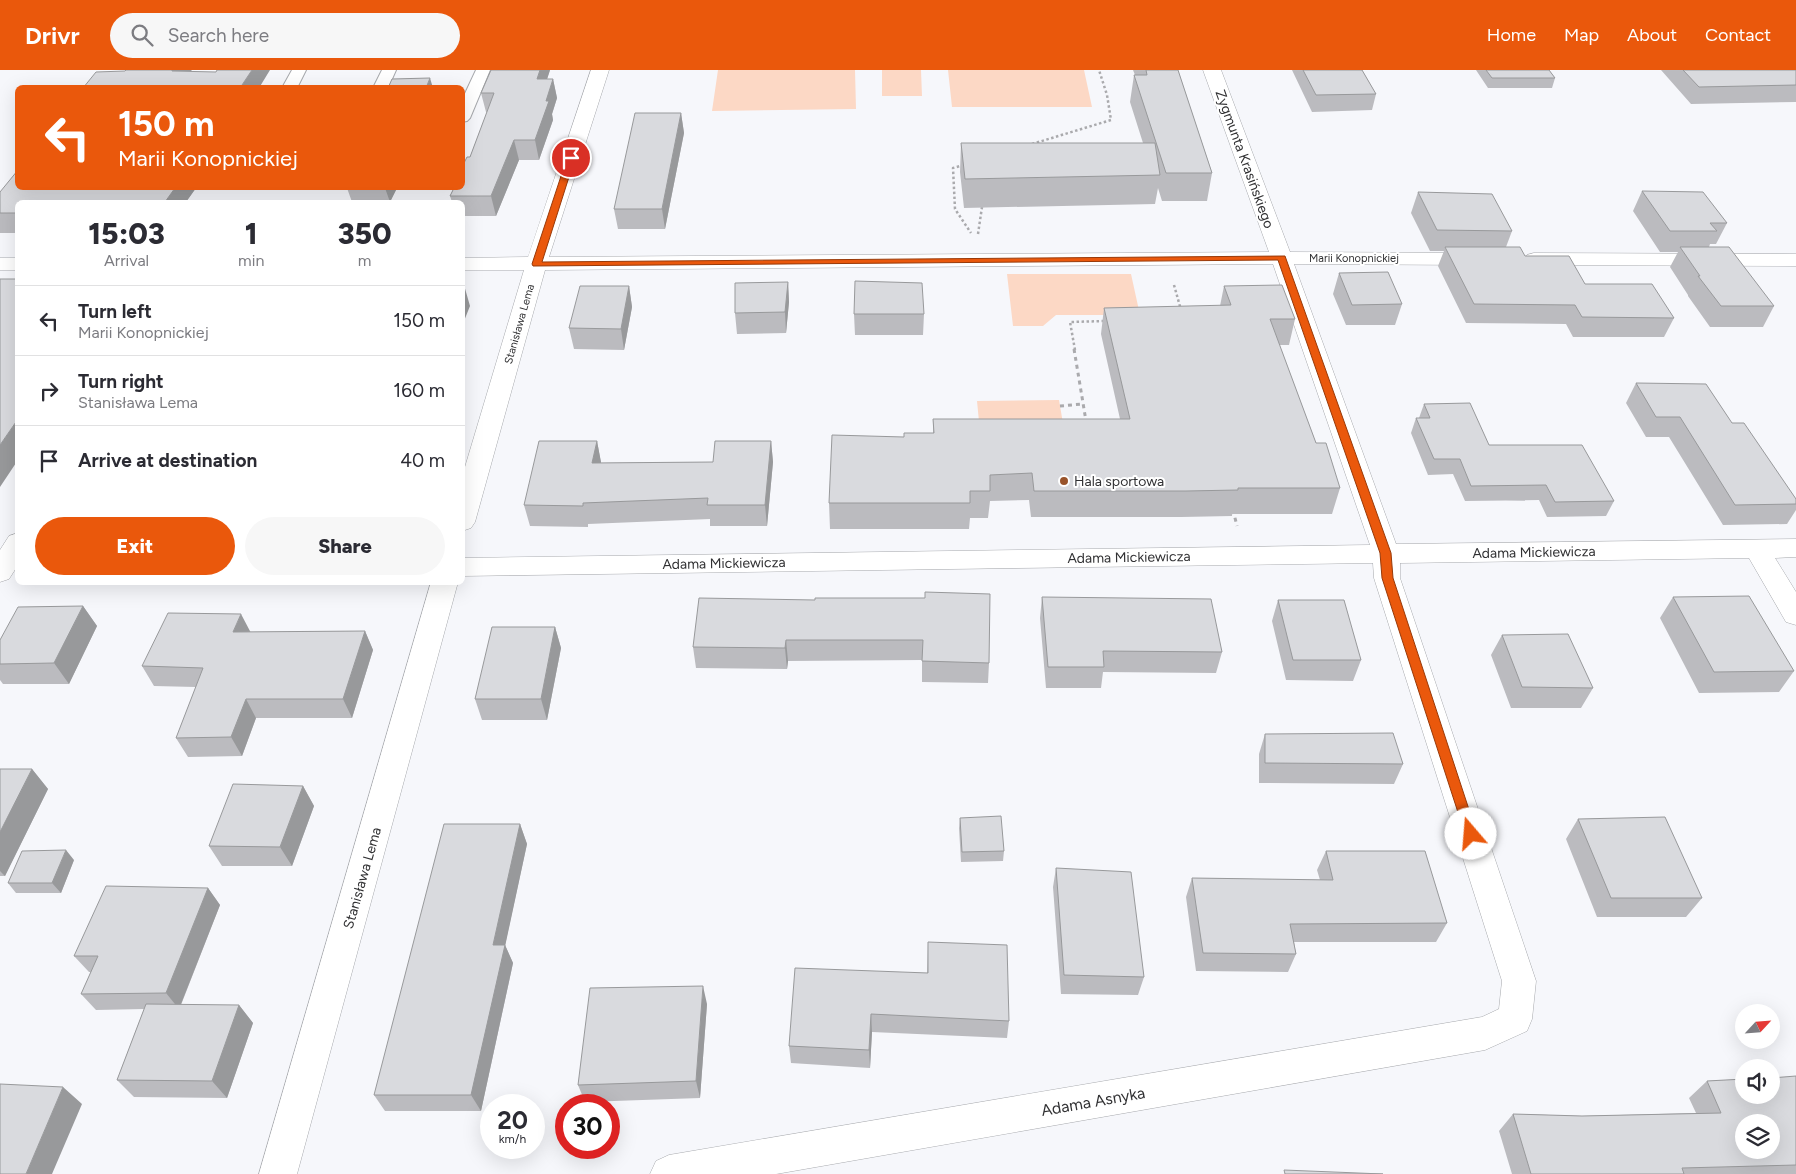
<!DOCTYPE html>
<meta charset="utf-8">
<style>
:root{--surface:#fff;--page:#f7f7f7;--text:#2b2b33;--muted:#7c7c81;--line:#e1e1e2;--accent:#ea580c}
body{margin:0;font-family:Figtree,sans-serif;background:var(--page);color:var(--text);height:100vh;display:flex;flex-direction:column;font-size:19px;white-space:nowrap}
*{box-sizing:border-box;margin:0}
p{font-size:16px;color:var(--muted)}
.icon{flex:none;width:28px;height:28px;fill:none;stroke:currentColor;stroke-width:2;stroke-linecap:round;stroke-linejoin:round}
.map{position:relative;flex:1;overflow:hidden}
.sheet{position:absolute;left:15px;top:130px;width:450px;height:385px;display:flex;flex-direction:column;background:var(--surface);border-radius:8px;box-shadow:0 5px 20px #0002}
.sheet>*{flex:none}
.hud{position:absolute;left:15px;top:15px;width:450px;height:105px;border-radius:8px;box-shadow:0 5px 20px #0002;background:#ea580c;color:#fff;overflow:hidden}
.needle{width:32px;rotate:64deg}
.tools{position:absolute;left:1735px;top:934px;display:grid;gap:10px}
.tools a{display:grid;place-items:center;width:45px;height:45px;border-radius:50%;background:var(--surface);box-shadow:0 5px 20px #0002;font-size:25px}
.speed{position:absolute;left:480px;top:1024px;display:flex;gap:10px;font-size:25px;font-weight:700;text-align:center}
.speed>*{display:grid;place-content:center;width:65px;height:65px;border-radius:50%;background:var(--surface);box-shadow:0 5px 20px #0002;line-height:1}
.speed small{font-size:12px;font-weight:400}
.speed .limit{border:8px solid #d22;background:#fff;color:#111}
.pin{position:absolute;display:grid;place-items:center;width:42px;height:42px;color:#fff;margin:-21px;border:2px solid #fff;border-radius:50%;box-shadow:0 1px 5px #0007}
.me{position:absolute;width:55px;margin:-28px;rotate:342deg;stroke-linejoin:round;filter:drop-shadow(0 0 4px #0008)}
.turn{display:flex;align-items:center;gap:18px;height:105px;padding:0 20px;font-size:22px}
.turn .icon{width:65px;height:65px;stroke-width:2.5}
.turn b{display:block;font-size:35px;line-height:42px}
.eta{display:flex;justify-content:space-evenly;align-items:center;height:85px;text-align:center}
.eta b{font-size:30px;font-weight:800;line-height:35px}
.cta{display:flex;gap:10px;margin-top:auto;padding:10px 20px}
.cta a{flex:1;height:58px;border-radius:30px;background:var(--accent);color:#fff;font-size:20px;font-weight:800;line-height:58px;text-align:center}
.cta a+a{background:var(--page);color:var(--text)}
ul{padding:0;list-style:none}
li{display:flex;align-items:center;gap:15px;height:70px;padding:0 20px;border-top:1px solid var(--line)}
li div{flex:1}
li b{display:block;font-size:19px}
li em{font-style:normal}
header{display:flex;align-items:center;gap:30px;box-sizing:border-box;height:70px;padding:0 25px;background:var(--accent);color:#fff}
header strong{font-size:24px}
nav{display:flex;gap:28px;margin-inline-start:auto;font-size:18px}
.search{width:350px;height:45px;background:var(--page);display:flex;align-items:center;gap:12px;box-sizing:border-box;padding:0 18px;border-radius:28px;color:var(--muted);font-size:19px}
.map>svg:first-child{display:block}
.green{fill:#fcd8c5}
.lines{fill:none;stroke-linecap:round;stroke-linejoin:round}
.lane-casing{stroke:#a7a9ad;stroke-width:2}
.street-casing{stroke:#a7a9ad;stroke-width:1}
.path-far1{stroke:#aaaaad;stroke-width:2.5;stroke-dasharray:2.5 2.5;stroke-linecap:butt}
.path{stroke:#aaaaad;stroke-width:3;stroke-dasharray:4 4;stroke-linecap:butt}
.lane{fill:#fff;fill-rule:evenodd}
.street{fill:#fff;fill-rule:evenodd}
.wall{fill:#bbbbbf}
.shaded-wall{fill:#98999b}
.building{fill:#d9dade;stroke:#98999b;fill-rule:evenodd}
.route{fill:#ea580c;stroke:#983908}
.poi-dot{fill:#99532a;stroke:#fff;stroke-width:2}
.labels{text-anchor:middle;stroke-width:4;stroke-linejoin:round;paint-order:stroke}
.far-street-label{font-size:11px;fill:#313133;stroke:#fff}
.street-label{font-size:14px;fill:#313133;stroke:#fff}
.poi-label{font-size:14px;fill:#313133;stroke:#fff;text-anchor:start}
.near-street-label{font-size:16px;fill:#313133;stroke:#fff}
</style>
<header>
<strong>Drivr</strong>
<div class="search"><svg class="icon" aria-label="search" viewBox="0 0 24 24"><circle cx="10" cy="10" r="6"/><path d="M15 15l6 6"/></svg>Search here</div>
<nav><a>Home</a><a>Map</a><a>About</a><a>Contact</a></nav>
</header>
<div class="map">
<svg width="1796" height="1104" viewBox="0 0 1796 1104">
<rect width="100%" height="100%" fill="#f6f7fb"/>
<path class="green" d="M718 0H855L856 39 712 41Z
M882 0H921L922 26H882Z
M948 0H1084L1092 37H952Z
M1007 204H1131L1140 245H1056L1043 256H1013Z
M1059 330 1066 371 981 372 977 331Z"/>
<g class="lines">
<defs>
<path id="lane" d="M292 0H306L297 18H282Z
M382 0H396L388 18H373Z
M476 0H490L470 48 467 51 462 52V30Z"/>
<path id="street" d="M591 0H609L549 187 1269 182 1203 0H1221L1290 182 1478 183 1485 185 1488 189 1485 193 1478 195 1294 194 1396 474 1796 469V487L1775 488 1796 522V555L1786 552 1749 488 1400 493V508L1536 911 1532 949 1527 961 1485 980 776 1104H650L656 1091 669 1085 1482 947 1499 939 1502 911 1374 508 1373 493 462 506V488L1370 475 1273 194 545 200 475 452 471 458 462 461V407L524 200H462V188L528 187Z
M1534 183 1796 184V196L1534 195 1527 193 1524 189 1527 185Z
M0 188H18V200H0Z
M18 463V495L9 509 0 512V480L9 466Z
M431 512H458L297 1104H259Z"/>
</defs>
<use href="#lane" class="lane-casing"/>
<use href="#street" class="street-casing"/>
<path class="path-far1" d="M1032 74 1111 50 1107 25 1099 0
M964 95 953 98 955 139 971 163
M978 164 982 137
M1174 215 1181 240
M1075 280 1070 252 1105 251"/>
<path class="path" d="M1074 279 1086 351
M1060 336 1083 334
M1233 440 1237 456"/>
<use href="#lane" class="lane"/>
<use href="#street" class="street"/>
</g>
<path class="wall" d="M491 0H550L547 9H553L557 28 552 44 553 50 539 90H519L496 146H462V132H452L450 126 470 87 487 42H486L481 23Z
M1133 0H1178L1212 103 1207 131H1162L1158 118 1155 134 964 138 960 102 961 73H1143L1130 32 1134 5H1135Z
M1292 0H1362L1376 24 1372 40 1312 42Z
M1476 0H1549L1555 8 1552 18H1488Z
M1661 0H1796V32L1691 34Z
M681 43 684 63 665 159H618L614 139Z
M196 118 186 132H18V163H0V122Z
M347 118H397L390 132H352Z
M1642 121 1727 153 1716 174H1710L1709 177 1774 236 1763 257H1710L1688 226V225L1670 197 1678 182H1660L1633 141Z
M1418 122 1512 161 1506 177 1585 214 1674 248 1664 267H1573L1566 254 1466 253 1438 196 1444 181H1430L1411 143Z
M1339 203 1402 234 1395 255H1346L1333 224Z
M788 212 789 232 786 263 737 264 735 243Z
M629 216 632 237 624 280 574 279 569 258Z
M1224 216 1295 249 1289 275H1279L1316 373 1340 418 1332 444H1232V446L1181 447H1031L1029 430 990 431 988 448H970L969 459H830L829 433 904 367 933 363V349H1120L1101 264 1104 238 1220 236Z
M854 244H924L923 265H855Z
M1636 313 1732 353 1796 429V440L1787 454 1723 455 1669 367H1646L1626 333Z
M1424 334 1489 375 1614 431 1606 446 1547 447 1539 430 1465 431 1453 404 1428 405 1411 363 1416 348H1419Z
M597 371 601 393 713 392 771 371 773 392 767 456H710V449L588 454V457L530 456 524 435Z
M1042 527 1222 582 1216 603 1103 602 1101 618H1046L1040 548Z
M1673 527 1794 601 1779 622 1699 623 1660 548Z
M815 530 989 593 988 613 922 612V590L788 591 787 599 696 598 693 577Z
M1278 530 1361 590 1353 611 1286 610 1272 551Z
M83 536 97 556 69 614H3L0 610V570Z
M555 557 561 578 547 650H482L475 629Z
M365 561 373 580 352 648H256L242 686 188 687 176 668 196 617 154 616 142 596 250 562Z
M1502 565 1593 618 1581 638H1511L1491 585Z
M1265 664 1403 694 1394 714 1259 713V684Z
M0 699H32L48 719 5 806H0Z
M303 716 314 736 292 796H222L209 776Z
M960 748 1004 781 1003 791 961 792 959 758Z
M1578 749 1702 828 1686 847H1597L1566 769Z
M520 754 527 774 505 875 513 893 481 1041H385L374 1025Z
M1326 781 1447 853 1436 872H1294L1296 884 1288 902 1196 901 1186 827 1192 808 1320 810 1317 800Z
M74 790 61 823H16L8 813Z
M1056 798 1144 907 1138 925 1061 924 1053 817Z
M208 818 220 835 181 935H239L253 953 227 1028 134 1027 117 1010 144 939 96 940 81 924 91 902H89L74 886Z
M928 872 1009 951 1007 968 872 962 870 998 791 993 789 976 927 903Z
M707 934 700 1028 585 1032 578 1015Z
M1796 1007V1104H1512L1499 1061 1513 1044 1582 1046 1696 1043 1689 1028 1707 1011Z"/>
<path class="shaded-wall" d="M172 0H191L192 1H172Z
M252 0H270L259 18H240Z
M540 0H550L541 28 537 9Z
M430 8 433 18H426Z
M553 9 557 28 552 44 553 50 539 90 535 70 546 31Z
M681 43 684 63 665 159 662 139Z
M514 70 519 90 496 146 491 126Z
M175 118H196L186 132H165Z
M385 118H397L390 132Z
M788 212 789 232 786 263 785 242Z
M464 215 470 236 462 256V219Z
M629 216 632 237 624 280 621 259Z
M18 349V390L0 417V375Z
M597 371 601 392 596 414 592 393Z
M771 371 773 392 767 456 765 435Z
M83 536 97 556 69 614 54 593Z
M241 544 251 563 233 562Z
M555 557 561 578 547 650 541 629Z
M365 561 373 580 352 648 343 629Z
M786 570 788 591 787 599 785 578Z
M246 629 256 648 242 686 231 667Z
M32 699 48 719 5 806 0 801V762Z
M303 716 314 736 292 796 280 777Z
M520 754 527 774 503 886 505 875 513 893 481 1041 471 1025 493 875Z
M66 780 74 790 61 823 52 813Z
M208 818 220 835 179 939 166 923Z
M703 916 707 934 700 1028 696 1011Z
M239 935 253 953 227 1028 212 1011Z
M871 944 872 962 870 998 869 980Z
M63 1017 82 1034 52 1104H26Z"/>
<path class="building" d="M126 0H172V1L216 2 217 0H252L240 18H83L96 2 125 1Z
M491 0H540L537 9H553L546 31H549L535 70H514L491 126H450L454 118H462V97L467 87H470L494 23H481Z
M1146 0H1178L1212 103H1166L1134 5H1147Z
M1303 0H1362L1376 24 1316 25Z
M1486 0H1549L1555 8H1492Z
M1683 0H1796V15L1699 17Z
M430 8 426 18H388L392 9Z
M635 43H681L662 139H614Z
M961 73H1155L1160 105 965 109Z
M18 100V118H175L165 132H18V143H0V122Z
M1642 121 1703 122 1727 153H1710L1717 161H1670Z
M1418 122 1492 124 1512 161 1437 160Z
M1445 177H1520L1525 186H1569L1585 214H1652L1674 248 1582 247 1575 235 1474 234Z
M1680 177H1729L1774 236H1721L1698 206H1700Z
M1388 202 1402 234 1352 235 1339 203Z
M0 209H18V349L0 375Z
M855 211 922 213 924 244H854Z
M788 212 785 242 735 243V213Z
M1282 215 1295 249H1270L1316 373H1326L1340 418H1238V420L1186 421H1034L1032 403 990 405V421H970V433H829L832 365 904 367V363H934L933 349H1130L1104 238 1231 235 1224 216Z
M580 216H629L621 259 569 258Z
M1636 313 1706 314 1732 353H1744L1796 429V434L1735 435 1680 347H1656Z
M1470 333 1489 375H1582L1614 431 1555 432 1546 415 1471 416 1460 389H1434L1416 348H1430L1424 334Z
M539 371H597L592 393 713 392 715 371H771L765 435H707L708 428 583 433V436L524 435Z
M925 522 990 524 989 593 922 591 923 570H786L785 578 693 577 699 528 815 530V528H925Z
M1749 526 1794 601 1714 602 1673 527Z
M1042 527 1211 529 1222 582 1103 581 1104 597H1048Z
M1278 530H1344L1361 590H1293Z
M83 536 54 593 0 594V570L18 537Z
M168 543 241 544 233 562 365 561 343 629H246L231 667 176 668 203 598 142 596Z
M492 557H555L541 629H475Z
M1568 564 1593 618 1522 617 1502 565Z
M1393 663 1403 694 1265 693V664Z
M0 699H32L0 762Z
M233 714 303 716 280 777 209 776Z
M1001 746 1004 781 962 782 960 748Z
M1665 747 1702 828H1611L1578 749Z
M444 754H520L493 875H505L471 1025H374Z
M66 780 52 813H8L22 781Z
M1326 781H1425L1447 853 1290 854 1296 884 1203 883 1192 808 1333 810Z
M1056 798 1131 802 1144 907 1064 905Z
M106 816 208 818 166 923 81 924 98 886H74Z
M928 872 1007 875 1009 951 871 944 869 980 789 976 795 898 928 903Z
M703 916 696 1011 578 1015 590 918Z
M146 934 239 935 212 1011 117 1010Z
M1796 1006V1095L1682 1098 1684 1104H1531L1513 1044 1582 1046 1721 1043 1707 1011 1744 1009V1025H1771V1008ZM1744 1052H1771V1080H1744Z
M0 1014 63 1017 26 1104H0Z
M1284 1100 1383 1104H1285Z"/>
<path class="route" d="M571 86 575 88 542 192 1285 186 1391 483 1393 508 1477 764 1476 768 1471 770 1466 768 1465 764 1382 508 1380 483 1278 190 533 196 532 194 567 88Z"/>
<circle class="poi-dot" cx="1064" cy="411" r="5"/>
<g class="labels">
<g class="far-street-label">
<text x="1354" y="192">Marii Konopnickiej</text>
<text transform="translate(519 254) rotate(-74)" y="4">Stanisława Lema</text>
</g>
<g class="street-label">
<text transform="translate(1245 89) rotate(70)" y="5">Zygmunta Krasińskiego</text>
<text transform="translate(1534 482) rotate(-1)" y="5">Adama Mickiewicza</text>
<text transform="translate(1129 487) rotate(-1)" y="5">Adama Mickiewicza</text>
<text transform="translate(724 493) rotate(-1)" y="5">Adama Mickiewicza</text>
<text transform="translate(362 808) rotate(-74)" y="5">Stanisława Lema</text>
</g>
<g class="poi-label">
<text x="1074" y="416">Hala sportowa</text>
</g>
<g class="near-street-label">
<text transform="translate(1093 1031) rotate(-10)" y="6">Adama Asnyka</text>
</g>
</g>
</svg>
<div class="tools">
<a><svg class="needle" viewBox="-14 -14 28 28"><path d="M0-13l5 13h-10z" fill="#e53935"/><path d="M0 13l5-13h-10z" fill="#7c7c81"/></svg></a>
<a><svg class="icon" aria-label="sound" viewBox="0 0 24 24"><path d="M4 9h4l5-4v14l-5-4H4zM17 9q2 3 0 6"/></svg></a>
<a><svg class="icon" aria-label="layers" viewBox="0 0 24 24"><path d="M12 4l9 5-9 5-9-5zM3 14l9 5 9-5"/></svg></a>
</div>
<div class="speed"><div>20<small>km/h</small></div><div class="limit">30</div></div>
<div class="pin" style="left:571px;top:88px;background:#d93025"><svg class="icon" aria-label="arrive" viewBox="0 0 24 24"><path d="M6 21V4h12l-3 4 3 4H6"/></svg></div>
<svg class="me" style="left:1471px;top:764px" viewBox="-20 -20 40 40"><circle r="19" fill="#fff"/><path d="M0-13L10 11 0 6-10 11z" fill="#ea580c"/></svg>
<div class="hud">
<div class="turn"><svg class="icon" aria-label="left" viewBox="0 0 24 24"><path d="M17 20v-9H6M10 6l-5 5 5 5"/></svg><div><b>150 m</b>Marii Konopnickiej</div></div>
</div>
<section class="sheet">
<div class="eta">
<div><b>15:03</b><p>Arrival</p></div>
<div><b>1</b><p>min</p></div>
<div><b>350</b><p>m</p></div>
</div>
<ul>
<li><svg class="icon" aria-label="left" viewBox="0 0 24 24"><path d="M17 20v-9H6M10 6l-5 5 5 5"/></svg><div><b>Turn left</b><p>Marii Konopnickiej</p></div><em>150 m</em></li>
<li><svg class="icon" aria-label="right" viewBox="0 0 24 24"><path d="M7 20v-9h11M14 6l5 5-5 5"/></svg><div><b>Turn right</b><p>Stanisława Lema</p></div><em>160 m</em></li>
<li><svg class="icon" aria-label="arrive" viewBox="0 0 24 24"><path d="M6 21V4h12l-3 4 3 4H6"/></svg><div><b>Arrive at destination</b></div><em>40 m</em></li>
</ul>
<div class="cta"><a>Exit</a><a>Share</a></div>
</section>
</div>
